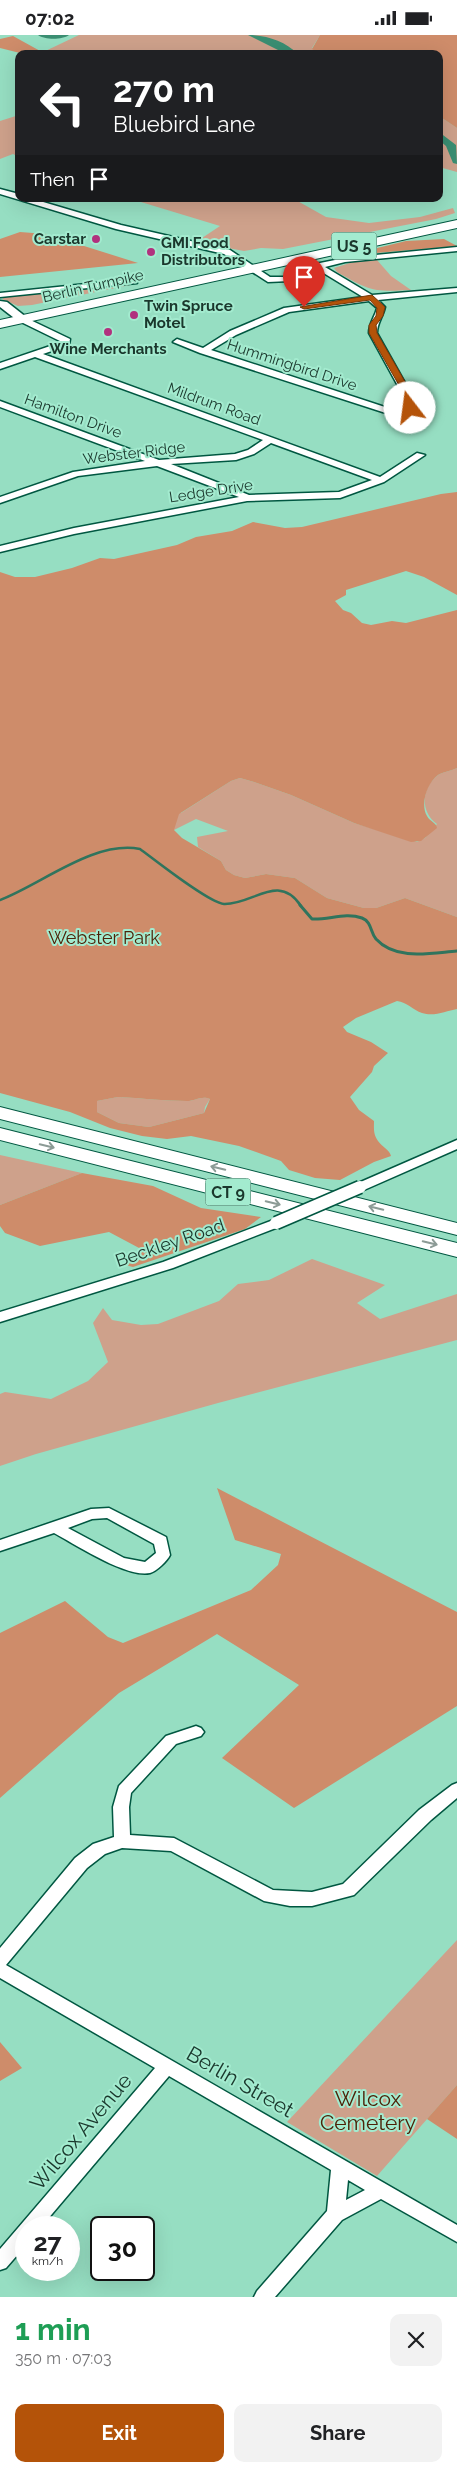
<!DOCTYPE html>
<meta charset="utf-8">
<style>
:root{--surface:#fff;--page:#f2f2f2;--text:#202124;--muted:#757577;--accent:#b45309}
body{margin:0;font-family:Raleway,sans-serif;background:var(--page);color:var(--text);height:100vh;display:flex;flex-direction:column;font-size:19px;white-space:nowrap}
*{box-sizing:border-box;margin:0}
p{font-size:16px;color:var(--muted)}
.icon{flex:none;width:28px;height:28px;fill:none;stroke:currentColor;stroke-width:2;stroke-linecap:round;stroke-linejoin:round}
.map{position:relative;height:2262px;overflow:hidden}
.sheet{display:flex;flex-direction:column;background:var(--surface);flex:1}
.sheet>*{flex:none}
.guide{position:absolute;left:15px;top:15px;width:428px;height:152px;border-radius:10px;box-shadow:0 5px 20px #0002;background:#202124;color:#fff;overflow:hidden}
.speed{position:absolute;left:15px;top:2181px;display:flex;gap:10px;font-size:25px;font-weight:700;text-align:center}
.speed>*{display:grid;place-content:center;width:65px;height:65px;border-radius:50%;background:var(--surface);box-shadow:0 5px 20px #0002;line-height:1}
.speed small{font-size:12px;font-weight:400}
.speed .limit{border:2px solid #111;border-radius:8px;background:#fff;color:#111}
.pin{position:absolute;display:grid;place-items:center;width:42px;height:42px;color:#fff;margin:-51px -21px;border-radius:50% 50% 50% 0;rotate:-45deg;box-shadow:0 0 5px #0007}
.pin .icon{rotate:45deg}
.me{position:absolute;width:55px;margin:-28px;rotate:345deg;stroke-linejoin:round;filter:drop-shadow(0 0 4px #0008)}
.turn{display:flex;align-items:center;gap:18px;height:105px;padding:0 15px;font-size:22px}
.turn .icon{width:65px;height:65px;stroke-width:2.5}
.turn b{display:block;font-size:35px;line-height:42px}
.then{display:flex;align-items:center;height:48px;padding:0 15px;background:#0003;gap:10px;font-size:19px}
.round{display:grid;place-items:center;flex:none;width:52px;height:52px;border-radius:10px;background:var(--page)}
.overview{display:flex;align-items:center;justify-content:space-between;height:85px;padding:0 15px}
h1{font-size:30px;font-weight:700;line-height:38px;color:#1e9e55}
.cta{display:flex;gap:10px;margin-top:auto;padding:10px 15px}
.cta a{flex:1;height:58px;border-radius:10px;background:var(--accent);color:#fff;font-size:20px;font-weight:700;line-height:58px;text-align:center}
.cta a+a{background:var(--page);color:var(--text)}
.status{display:flex;justify-content:space-between;align-items:center;height:35px;padding:0 25px;background:var(--surface);direction:ltr}
.status svg{height:14px;fill:currentColor}
.map>svg:first-child{display:block}
.green{fill:#cea18b}
.forest{fill:#ce8c6a;fill-rule:evenodd}
.lines{fill:none;stroke-linecap:round;stroke-linejoin:round}
.stream-far1{stroke:#30745d;stroke-width:2.5}
.stream{stroke:#30745d;stroke-width:3}
.river{fill:#3a8e72;fill-rule:evenodd}
.minor-casing{stroke:#005741;stroke-width:3}
.major-casing{stroke:#005741;stroke-width:3}
.highway-casing{stroke:#005741;stroke-width:2}
.minor{fill:#fff;fill-rule:evenodd}
.major{fill:#fff;fill-rule:evenodd}
.highway{fill:#fff;fill-rule:evenodd}
.minor-bridge-casing{stroke:#005741;stroke-width:15;stroke-linecap:butt}
.minor-bridge{stroke:#fff;stroke-width:12}
.oneway{stroke:#8c9b96}
.route{fill:#b45309;stroke:#753606}
.poi-dot{fill:#b1317e;stroke:#a3ebcf;stroke-width:2}
.labels{text-anchor:middle;stroke-width:4;stroke-linejoin:round;paint-order:stroke}
.far-poi-label{font-size:15px;font-weight:bold;fill:#1a372c;stroke:#a3ebcf;text-anchor:start}
.far-street-label{font-size:15px;fill:#1a372c;stroke:#a3ebcf}
.shield{fill:#a3ebcf;stroke:#436d5d;stroke-width:1}
.shield-label{font-size:16px;font-weight:bold;fill:#1a372c}
.park-label{font-size:18px;fill:#4d2208;stroke:#a3ebcf}
.street-label{font-size:18px;fill:#1a372c;stroke:#a3ebcf}
.near-street-label{font-size:21px;fill:#1a372c;stroke:#a3ebcf}
.near-park-label{font-size:21px;fill:#4d2208;stroke:#a3ebcf}
</style>
<div class="status"><b>07:02</b><svg viewBox="0 0 49 12"><path d="M0 12V9h3v3zM5 12V6h3v6zM10 12V3h3v9zM15 12V0h3v12zM26 1h20v11H26zM47 4h2v5h-2z"/></svg></div>
<div class="map">
<svg width="457" height="2262" viewBox="0 0 457 2262">
<rect width="100%" height="100%" fill="#96dec2"/>
<path class="green" d="M79 0H320L312 13 320 19H39Z
M19 80V122L13 119 0 124V86Z
M439 81 457 93V137L439 132Z
M131 164H294L326 182 369 188 420 182 453 173 455 178 436 184 283 214 261 213 244 216 196 207 220 191Z
M377 225 391 241 411 255C373 257 370 256 337 237L334 233 353 227Z
M132 247 135 249 32 270 18 271 2 264 6 261Z
M0 709 181 778 231 746 240 743 254 747 291 760 354 788 417 807 425 803 437 789C420 777 421 753 438 740 443 737 451 736 457 733V882L405 863 376 873H364L327 863 295 843 266 839 245 843 234 840 226 835 221 826 198 812 197 802 228 796 196 784 162 801 359 980Z
M118 1062C141 1063 164 1066 187 1066 195 1066 202 1060 210 1064L205 1072 204 1078 149 1092 119 1088 97 1077V1066Z
M0 1120 82 1138 0 1170Z
M312 1224 385 1250 357 1268 380 1284 457 1259V1305L218 1368 36 1419 0 1431V1359L5 1357 51 1364 88 1346 108 1327 93 1288 103 1273 112 1285 141 1290 158 1289 219 1266 238 1249 269 1245Z
M457 1905V2050L377 2141 287 2087Z"/>
<path class="forest" d="M320 0H457V93L439 81V19H320L312 14Z
M13 1 42 17 24 19 0 13V4Z
M20 197 46 199 138 228 0 242V204Z
M444 204 457 211 376 218 361 217 406 206Z
M457 457V560L424 542 406 536 346 555V560L335 566 343 575 351 578 362 588 371 590 392 586 406 588 457 575V733C451 736 443 737 438 740 427 748 420 769 427 781 430 787 436 787 437 793L421 806 411 807 354 788 291 760 254 747 240 743 231 746 179 779 174 795 182 803 221 826 226 835 234 840 245 843 266 839 295 843 327 863 364 873H376L405 863 457 882V974C446 976 434 982 422 978 413 975 407 967 397 966L356 983 343 992 347 997 371 1007 388 1018 374 1031 372 1037 350 1062 359 1075 374 1086C374 1093 373 1099 378 1106 382 1112 390 1115 391 1121L374 1127 340 1145 315 1143 289 1135 281 1126 239 1111 191 1101 167 1104 142 1101 110 1093 70 1077 0 1058V537L15 542H35L72 533 100 523 114 524 177 510 196 502 232 496 253 487 285 493 302 492 441 459ZM118 1062C141 1063 164 1066 187 1066 195 1066 202 1060 210 1064L204 1078 149 1092 119 1088 97 1077V1066Z
M82 1138 153 1151 201 1173 261 1182 245 1194 133 1232 125 1230 141 1214 109 1197 40 1211 5 1198 0 1191V1170Z
M217 1453 457 1577V1671L294 1773 222 1723 299 1650 217 1599 119 1658 0 1763V1598L65 1566 108 1602 123 1608 251 1555 278 1530 281 1519 235 1505Z
M0 2007 22 2033 0 2046Z
M457 2050V2104L427 2084Z"/>
<g class="lines">
<path class="stream-far1" d="M0 865C42 849 94 805 140 814 155 825 209 868 224 869 253 870 278 837 301 871"/>
<path class="stream" d="M300 870 312 884C329 885 345 877 362 883 372 887 370 897 376 904 396 926 431 918 457 916"/>
<path class="river" d="M38 0H69C62 5 45 5 38 0Z
M248 0C266 0 285 6 298 19H286Z
M439 97 456 110 457 129 453 128 446 111 439 105Z"/>
<defs>
<path id="minor" d="M0 154 19 159V164H33L121 190 230 215 270 242H286L315 229 345 223 457 212V216L345 227 325 232 372 260 457 253V257L378 265 385 272C383 282 377 288 377 298L418 371 428 375 429 383C418 391 408 387 396 383L395 381 200 318 173 307 177 304 203 313 230 296 284 273 363 262 317 234 290 246 268 247 224 219 116 194 0 159ZM369 266 377 273C375 282 369 288 369 298L409 371 399 373 397 376 211 315 236 300 289 277ZM413 376 421 378V381L413 383 404 380 405 377Z
M134 244H137V248L0 262V258Z
M22 281 70 304 69 310 43 319 380 442 417 418 425 420 384 447 340 463 247 466 74 499 0 517V511L74 493 239 462 157 431 78 441 0 468V462L73 437 145 426 0 372V366L159 425 235 419 248 415 263 405 35 322 0 334V328L62 307 19 286 18 284ZM271 408 372 445 339 457 249 460 171 429 236 425 254 419Z
M457 1105V1114L364 1155H356L354 1152 356 1149Z
M276 1184 282 1188 281 1191 173 1233 0 1287V1277L163 1227Z
M109 1473 166 1502 170 1520C167 1526 157 1536 150 1538 126 1543 75 1509 54 1498L0 1516V1505L91 1474ZM107 1483 154 1509 156 1518 145 1527 124 1523 68 1493 92 1484Z
M196 1691 201 1693 204 1697 201 1701 176 1709 131 1758 129 1772 130 1800 174 1803 273 1855 312 1857 343 1849 419 1775 452 1750 457 1748V1763L431 1785 354 1860 312 1871H290L264 1866 171 1816 122 1813 105 1819 87 1833 6 1930 457 2190V2207L381 2164 342 2185 275 2262H254L257 2256 327 2176 331 2135 169 2041 41 2192H26V2210L6 2233 0 2235V2214L155 2033 0 1943V1913L75 1823 93 1809 114 1802 113 1772 119 1751 166 1701ZM348 2145 365 2155 346 2165Z"/>
<path id="major" d="M0 266 7 267 26 282V286H18L0 272Z"/>
<path id="highway" d="M457 185V193L0 293V285Z
M0 1072 457 1188V1200L0 1084Z
M0 1093 457 1208V1222L0 1105Z"/>
</defs>
<use href="#minor" class="minor-casing"/>
<use href="#major" class="major-casing"/>
<use href="#highway" class="highway-casing"/>
<use href="#minor" class="minor"/>
<use href="#major" class="major"/>
<use href="#highway" class="highway"/>
<defs>
<path id="minor-bridge" d="M276 1188 360 1152"/>
</defs>
<use href="#minor-bridge" class="minor-bridge-casing"/>
<use href="#minor-bridge" class="minor-bridge"/>
</g>
<defs><path id="oneway-shaft" d="M-6 0H5M1.5-3L5.5 0L1.5 3" fill="none" stroke-width="1.6" stroke-linecap="round" stroke-linejoin="round" transform="scale(1.25)"/></defs>
<g class="oneway">
<use href="#oneway-shaft" transform="translate(47 1111) rotate(14)"/>
<use href="#oneway-shaft" transform="translate(218 1133) rotate(-166)"/>
<use href="#oneway-shaft" transform="translate(273 1168) rotate(14)"/>
<use href="#oneway-shaft" transform="translate(376 1173) rotate(-166)"/>
<use href="#oneway-shaft" transform="translate(430 1208) rotate(14)"/>
</g>
<path class="route" d="M372 260 385 272 383 281 376 290 377 298 415 364 417 375 406 373 409 371 407 364 369 298V290L376 281 377 273 370 265 304 274 300 272Z"/>
<g class="poi-dot">
<circle cx="96" cy="204" r="5"/>
<circle cx="151" cy="217" r="5"/>
<circle cx="134" cy="280" r="5"/>
<circle cx="108" cy="297" r="5"/>
</g>
<g class="labels">
<g class="far-poi-label">
<text x="86" y="209" text-anchor="end">Carstar</text>
<text x="161" y="213">GMI Food<tspan x="161" dy="17">Distributors</tspan></text>
<text x="144" y="276">Twin Spruce<tspan x="144" dy="17">Motel</tspan></text>
<text x="108" y="319" text-anchor="middle">Wine Merchants</text>
</g>
<g class="far-street-label">
<text transform="translate(93 251) rotate(-13)" y="5">Berlin Turnpike</text>
<text transform="translate(292 330) rotate(18)" y="5">Hummingbird Drive</text>
<text transform="translate(214 369) rotate(20)" y="5">Mildrum Road</text>
<text transform="translate(73 381) rotate(20)" y="5">Hamilton Drive</text>
<text transform="translate(134 418) rotate(-7)" y="5">Webster Ridge</text>
<text transform="translate(211 456) rotate(-9)" y="5">Ledge Drive</text>
</g>
<g class="shield">
<rect x="331.5" y="197.5" width="45" height="27" rx="4"/>
<rect x="205.5" y="1143.5" width="45" height="27" rx="4"/>
</g>
<g class="shield-label">
<text x="354" y="217">US 5</text>
<text x="228" y="1163">CT 9</text>
</g>
<g class="park-label">
<text x="104" y="909">Webster Park</text>
</g>
<g class="street-label">
<text transform="translate(170 1208) rotate(-19)" y="6">Beckley Road</text>
</g>
<g class="near-street-label">
<text transform="translate(240 2047) rotate(30)" y="7">Berlin Street</text>
<text transform="translate(81 2097) rotate(-50)" y="7">Wilcox Avenue</text>
</g>
<g class="near-park-label">
<text x="368" y="2071">Wilcox<tspan x="368" dy="24">Cemetery</tspan></text>
</g>
</g>
</svg>
<div class="speed"><div>27<small>km/h</small></div><div class="limit">30</div></div>
<div class="pin" style="left:304px;top:272px;background:#d93025"><svg class="icon" aria-label="arrive" viewBox="0 0 24 24"><path d="M6 21V4h12l-3 4 3 4H6"/></svg></div>
<svg class="me" style="left:410px;top:373px" viewBox="-20 -20 40 40"><circle r="19" fill="#fff"/><path d="M0-13L10 11 0 6-10 11z" fill="#b45309"/></svg>
<div class="guide">
<div class="turn"><svg class="icon" aria-label="left" viewBox="0 0 24 24"><path d="M17 20v-9H6M10 6l-5 5 5 5"/></svg><div><b>270 m</b>Bluebird Lane</div></div>
<div class="then">Then<svg class="icon" aria-label="arrive" viewBox="0 0 24 24"><path d="M6 21V4h12l-3 4 3 4H6"/></svg></div>
</div>
</div>
<section class="sheet">
<div class="overview"><div><h1>1 min</h1><p>350 m · 07:03</p></div><a class="round"><svg class="icon" aria-label="close" viewBox="0 0 24 24"><path d="M6 6l12 12M18 6L6 18"/></svg></a></div>
<div class="cta"><a>Exit</a><a>Share</a></div>
</section>
